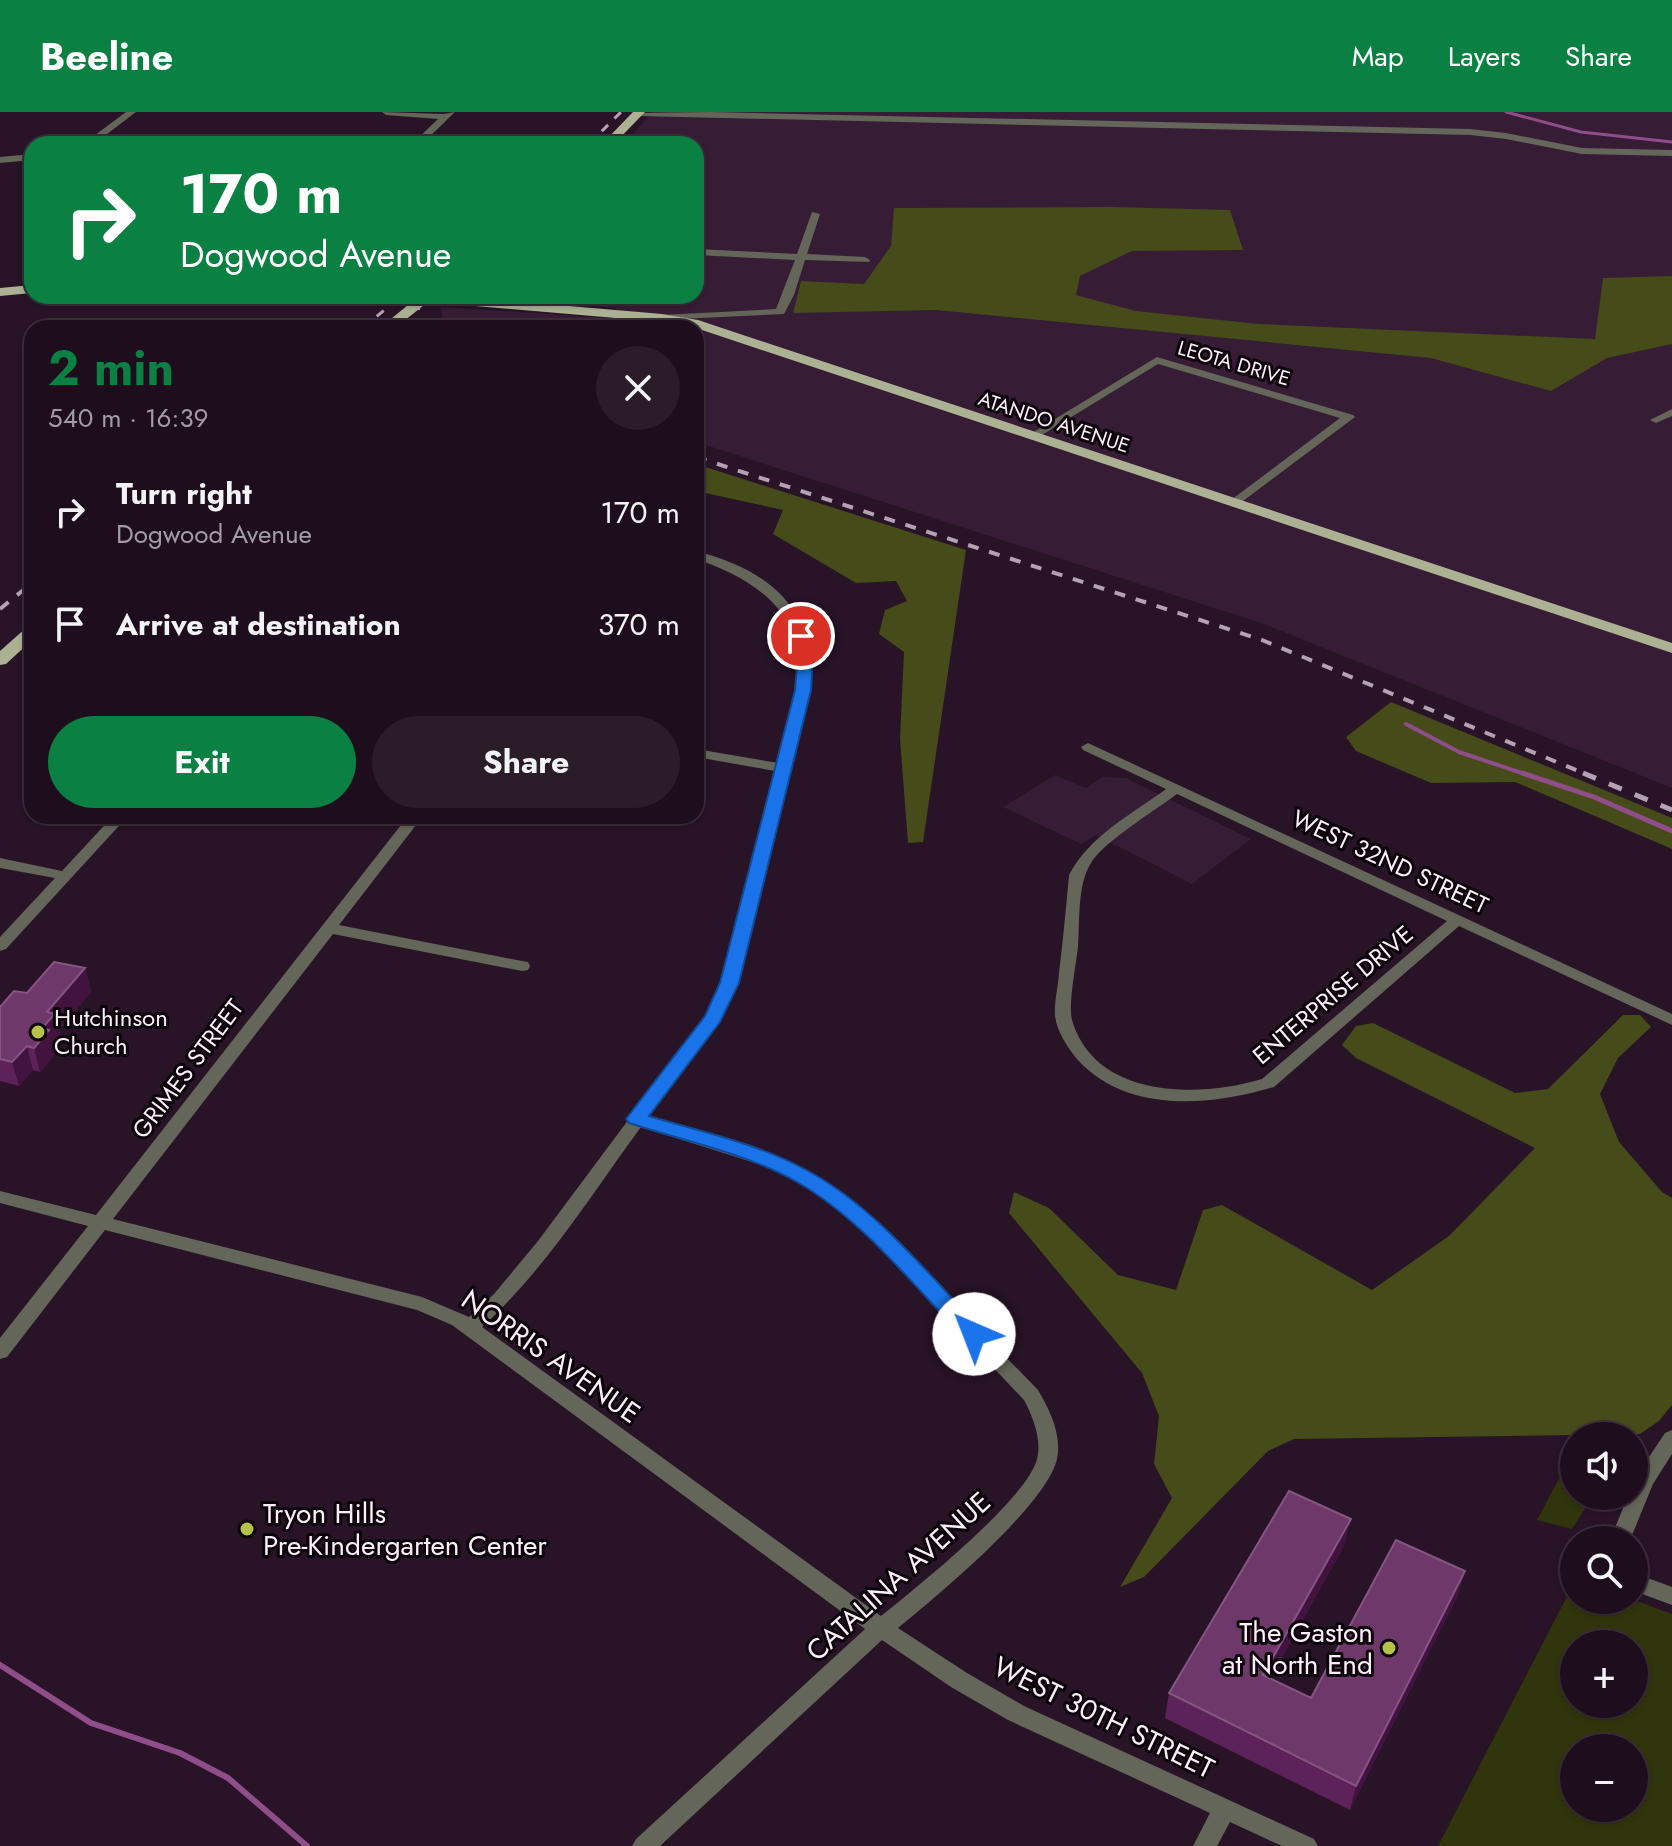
<!DOCTYPE html>
<meta charset="utf-8">
<style>
:root{--surface:#1e0e1d;--page:#2b1c2a;--text:#f1f3f6;--muted:#a19ca4;--line:#3c2e3b;--accent:#0b8043}
body{margin:0;font-family:Jost,sans-serif;background:var(--page);color:var(--text);height:100vh;display:flex;flex-direction:column;font-size:30px;white-space:nowrap}
*{box-sizing:border-box;margin:0}
p{font-size:26px;color:var(--muted)}
.icon{flex:none;width:44px;height:44px;fill:none;stroke:currentColor;stroke-width:2;stroke-linecap:round;stroke-linejoin:round}
.map{position:relative;flex:1;overflow:hidden}
.drawer{position:absolute;left:24px;top:208px;width:680px;height:504px;display:flex;flex-direction:column;background:var(--surface);border-radius:24px;box-shadow:0 2px 6px #0004,0 0 0 2px var(--line)}
.drawer>*{flex:none}
.guide{position:absolute;left:24px;top:24px;width:680px;height:168px;border-radius:24px;box-shadow:0 2px 6px #0004,0 0 0 2px var(--line);background:#0b8043;color:#fff;overflow:hidden}
.controls{position:absolute;left:1560px;top:1310px;display:grid;gap:16px}
.controls a{display:grid;place-items:center;width:88px;height:88px;border-radius:50%;background:var(--surface);box-shadow:0 2px 6px #0004,0 0 0 2px var(--line);font-size:40px}
.pin{position:absolute;display:grid;place-items:center;width:68px;height:68px;color:#fff;margin:-34px;border:4px solid #fff;border-radius:50%;box-shadow:0 2px 8px #0007}
.me{position:absolute;width:88px;margin:-44px;rotate:316deg;stroke-linejoin:round;filter:drop-shadow(0 0 6px #0008)}
.turn{display:flex;align-items:center;gap:28px;height:168px;padding:0 24px;font-size:36px}
.turn .icon{width:104px;height:104px;stroke-width:2.5}
.turn b{display:block;font-size:56px;line-height:68px}
.round{display:grid;place-items:center;flex:none;width:84px;height:84px;border-radius:42px;background:var(--page)}
.headline{display:flex;align-items:center;justify-content:space-between;height:136px;padding:0 24px}
h1{font-size:48px;font-weight:700;line-height:60px;color:var(--accent)}
.cta{display:flex;gap:16px;margin-top:auto;padding:16px 24px}
.cta a{flex:1;height:92px;border-radius:48px;background:var(--accent);color:#fff;font-size:32px;font-weight:700;line-height:92px;text-align:center}
.cta a+a{background:var(--page);color:var(--text)}
ul{padding:0;list-style:none}
li{display:flex;align-items:center;gap:24px;height:112px;padding:0 24px}
li div{flex:1}
li b{display:block;font-size:30px}
li em{font-style:normal}
header{display:flex;align-items:center;gap:48px;box-sizing:border-box;height:112px;padding:0 40px;background:var(--accent);color:#fff}
header strong{font-size:38px}
nav{display:flex;gap:44px;margin-inline-start:auto;font-size:28px}
.map>svg:first-child{display:block}
.built{fill:#361c34}
.green{fill:#31350c;fill-rule:evenodd}
.forest{fill:#454b19}
.lines{fill:none;stroke-linecap:round;stroke-linejoin:round}
.stream-far3{stroke:#8f4d89;stroke-width:3}
.stream-far2{stroke:#8f4d89;stroke-width:4}
.stream-far1{stroke:#8f4d89;stroke-width:5}
.stream{stroke:#8f4d89;stroke-width:6}
.minor{fill:#636658;fill-rule:evenodd}
.major{fill:#acb194;fill-rule:evenodd}
.rail-far2{stroke:#b3a2b1;stroke-width:3;stroke-dasharray:9 9;stroke-linecap:butt}
.rail-far1{stroke:#b3a2b1;stroke-width:4;stroke-dasharray:11 11;stroke-linecap:butt}
.rail{stroke:#b3a2b1;stroke-width:5;stroke-dasharray:14 14;stroke-linecap:butt}
.wall{fill:#5e225a}
.shaded-wall{fill:#41133e}
.building{fill:#6f386b;stroke:#855582;stroke-width:2}
.route{fill:#1a73e8;stroke:#114b97;stroke-width:2}
.poi-dot{fill:#b5c249;stroke:#0c040b;stroke-width:3}
.labels{text-anchor:middle;stroke-width:6;stroke-linejoin:round;paint-order:stroke}
.far-street-label{font-size:20px;fill:#fdeefb;stroke:#0c040b}
.street-label{font-size:24px;fill:#fdeefb;stroke:#0c040b}
.poi-label{font-size:24px;fill:#fdeefb;stroke:#0c040b;text-anchor:start}
.near-street-label{font-size:28px;fill:#fdeefb;stroke:#0c040b}
.near-poi-label{font-size:28px;fill:#fdeefb;stroke:#0c040b;text-anchor:start}
</style>
<header>
<strong>Beeline</strong>
<nav><a>Map</a><a>Layers</a><a>Share</a></nav>
</header>
<div class="map">
<svg width="1672" height="1734" viewBox="0 0 1672 1734">
<rect width="100%" height="100%" fill="#281327"/>
<path class="built" d="M653 0H1672V676L1264 512 696 330V216H444L441 195 611 206 616 196 475 184H696V32H623Z
M1055 663 1086 676 1103 665 1126 666 1251 727 1192 772 1096 723 1081 732 1003 695Z"/>
<path class="green" d="M1561 1363 1574 1369V1384H1593L1572 1417 1537 1408Z
M1574 1471V1488H1634L1672 1502V1734H1438ZM1634 1532V1592H1574V1532ZM1574 1636H1634V1696H1574Z"/>
<path class="forest" d="M1113 95 1230 98 1243 138 1132 139 1080 164 1076 183 1136 199 1258 212 1595 227 1603 166 1672 164V232L1607 246 1551 279 1431 246 936 198 793 201 801 169 864 172 891 134 894 96Z
M696 352 966 438 923 730 908 731 900 627 904 540 879 522 885 498 907 489 896 469 856 471 773 422 783 398 696 379Z
M1391 590 1672 706V737L1515 670 1431 671 1356 639 1346 625Z
M1623 903H1640L1651 915 1618 946 1600 982 1619 1030 1662 1080 1672 1086V1293L1659 1309 1640 1322 1294 1327 1268 1339 1144 1465 1120 1475 1172 1386 1154 1352 1159 1304 1142 1261 1009 1101 1014 1080 1049 1096 1118 1163 1176 1178 1203 1098 1222 1093 1372 1178 1449 1124 1535 1036 1356 946 1342 933 1356 914 1373 911 1515 981 1548 977Z"/>
<g class="lines">
<path class="stream-far3" d="M1506 0 1581 20 1672 30"/>
<path class="stream-far2" d="M1406 612 1459 640 1528 663"/>
<path class="stream-far1" d="M1522 661 1594 685 1672 719"/>
<path class="stream" d="M0 1553 91 1611 180 1641 228 1666 307 1734"/>
<path class="minor" d="M126 0H136L94 32H83Z
M382 0 444 2 455 0 422 32H412L438 7 386 3Z
M711 0 1470 17 1506 21 1582 36 1672 38V44L1582 42 1506 27 1470 23 638 4 634 1Z
M32 42V48L0 51V45Z
M812 100 820 102 807 142 865 145 870 148 869 150 805 148 794 183 784 202 658 208V204L662 203 776 197 795 148 696 143V137L797 142Z
M1157 245 1353 303 1355 305 1235 395 1231 394V388L1340 306 1158 252 1037 326 1027 324Z
M1672 297V304L1656 311 1650 308Z
M696 439C771 459 816 496 810 578L737 871 719 910 649 1005 783 1048 837 1078 868 1103 1038 1278C1050 1298 1062 1323 1057 1347 1046 1394 937 1484 898 1516L967 1561 1024 1594 1314 1727 1318 1734H1282L1230 1710 1217 1734H1193L1210 1701 1008 1608 951 1575 882 1528 660 1734H632L636 1727 865 1517 452 1213 417 1198 105 1118 7 1245 0 1247V1226L88 1114 0 1091V1079L96 1103 408 704H423L339 813 522 849 528 850 530 854 528 858 522 859 333 822 113 1107 422 1185 469 1205 494 1182 538 1129 705 905 721 871 775 659 696 645V637L778 651C784 627 792 603 796 579 810 505 759 468 696 447ZM641 1015 771 1056 825 1086 856 1111 1024 1288C1033 1305 1042 1328 1037 1347 1028 1386 915 1477 881 1504L482 1215C545 1158 591 1083 641 1015Z
M1088 631 1672 902V913L1459 814 1274 975C1211 994 1126 1002 1077 947 1068 936 1057 920 1055 904 1054 891 1058 875 1059 861 1063 828 1066 796 1069 763 1089 724 1132 702 1166 677L1083 638 1081 635ZM1177 682 1447 809 1262 967C1199 986 1095 987 1072 908 1068 891 1076 854 1078 835 1080 809 1077 773 1091 751 1103 730 1156 698 1177 682Z
M113 704H128L6 837 0 839V825L55 766 0 756V746L62 759Z
M1672 1318V1342L1653 1372 1630 1428H1610L1628 1384H1634V1369L1637 1363 1665 1321Z
M1634 1461 1672 1475V1493L1634 1479Z"/>
<path class="major" d="M633 0H645L614 32H602Z
M32 173V181L0 184V176Z
M403 184H454L662 202 698 208 1672 531V541L696 216 662 210 428 190 395 216H380L414 188Z
M32 514V528L6 552 0 553V539L26 516Z"/>
<path class="rail-far2" d="M589 32 621 0
M363 216 401 184
M418 216 419 184"/>
<path class="rail-far1" d="M696 345 1262 528 1588 663
M0 497 32 471"/>
<path class="rail" d="M1583 661 1672 698"/>
</g>
<path class="wall" d="M85 856 91 880 59 918 61 926 53 935 55 942 40 960 33 958 19 974 0 969V895L27 881Z
M1345 1432 1270 1567 1311 1586 1465 1459 1458 1483 1350 1698 1165 1606 1169 1581Z"/>
<path class="shaded-wall" d="M85 856 91 880 59 918 61 926 53 935 55 942 40 960 34 936 47 900Z
M27 934 33 958 19 974 12 950Z
M1351 1407 1345 1432 1258 1588 1263 1563Z
M1465 1459 1458 1483 1350 1698 1356 1674Z"/>
<path class="building" d="M54 850 85 856 47 900 55 902 42 916 49 918 34 936 27 934 12 950 0 947V895L14 879 27 881Z
M1289 1379 1351 1407 1263 1563 1311 1586 1396 1428 1465 1459 1356 1674 1169 1581Z"/>
<path class="route" d="M801 520 808 524 813 543 811 578 739 871 720 910 649 1004C702 1020 761 1032 810 1060 877 1097 929 1163 981 1217L985 1222 981 1228H966C914 1174 863 1108 797 1070 746 1041 684 1029 629 1011L626 1007 705 904 720 871 795 578 798 543 793 524Z"/>
<g class="poi-dot">
<circle cx="38" cy="920" r="8"/>
<circle cx="247" cy="1417" r="8"/>
<circle cx="1389" cy="1536" r="8"/>
</g>
<g class="labels">
<g class="far-street-label">
<text transform="translate(1234 251) rotate(16)" y="7">LEOTA DRIVE</text>
<text transform="translate(1054 310) rotate(18)" y="7">ATANDO AVENUE</text>
</g>
<g class="street-label">
<text transform="translate(1390 750) rotate(25)" y="8">WEST 32ND STREET</text>
<text transform="translate(1333 883) rotate(-40)" y="8">ENTERPRISE DRIVE</text>
<text transform="translate(188 957) rotate(-53)" y="8">GRIMES STREET</text>
</g>
<g class="poi-label">
<text x="54" y="914">Hutchinson<tspan x="54" dy="28">Church</tspan></text>
</g>
<g class="near-street-label">
<text transform="translate(551 1244) rotate(35)" y="10">NORRIS AVENUE</text>
<text transform="translate(898 1464) rotate(-42)" y="10">CATALINA AVENUE</text>
<text transform="translate(1104 1605) rotate(26)" y="10">WEST 30TH STREET</text>
</g>
<g class="near-poi-label">
<text x="263" y="1411">Tryon Hills<tspan x="263" dy="32">Pre-Kindergarten Center</tspan></text>
<text x="1373" y="1530" text-anchor="end">The Gaston<tspan x="1373" dy="32">at North End</tspan></text>
</g>
</g>
</svg>
<div class="controls">
<a><svg class="icon" aria-label="sound" viewBox="0 0 24 24"><path d="M4 9h4l5-4v14l-5-4H4zM17 9q2 3 0 6"/></svg></a>
<a><svg class="icon" aria-label="search" viewBox="0 0 24 24"><circle cx="10" cy="10" r="6"/><path d="M15 15l6 6"/></svg></a>
<a>+</a>
<a>−</a>
</div>
<div class="pin" style="left:801px;top:524px;background:#d93025"><svg class="icon" aria-label="arrive" viewBox="0 0 24 24"><path d="M6 21V4h12l-3 4 3 4H6"/></svg></div>
<svg class="me" style="left:974px;top:1222px" viewBox="-20 -20 40 40"><circle r="19" fill="#fff"/><path d="M0-13L10 11 0 6-10 11z" fill="#1a73e8"/></svg>
<div class="guide">
<div class="turn"><svg class="icon" aria-label="right" viewBox="0 0 24 24"><path d="M7 20v-9h11M14 6l5 5-5 5"/></svg><div><b>170 m</b>Dogwood Avenue</div></div>
</div>
<section class="drawer">
<div class="headline"><div><h1>2 min</h1><p>540 m · 16:39</p></div><a class="round"><svg class="icon" aria-label="close" viewBox="0 0 24 24"><path d="M6 6l12 12M18 6L6 18"/></svg></a></div>
<ul>
<li><svg class="icon" aria-label="right" viewBox="0 0 24 24"><path d="M7 20v-9h11M14 6l5 5-5 5"/></svg><div><b>Turn right</b><p>Dogwood Avenue</p></div><em>170 m</em></li>
<li><svg class="icon" aria-label="arrive" viewBox="0 0 24 24"><path d="M6 21V4h12l-3 4 3 4H6"/></svg><div><b>Arrive at destination</b></div><em>370 m</em></li>
</ul>
<div class="cta"><a>Exit</a><a>Share</a></div>
</section>
</div>
